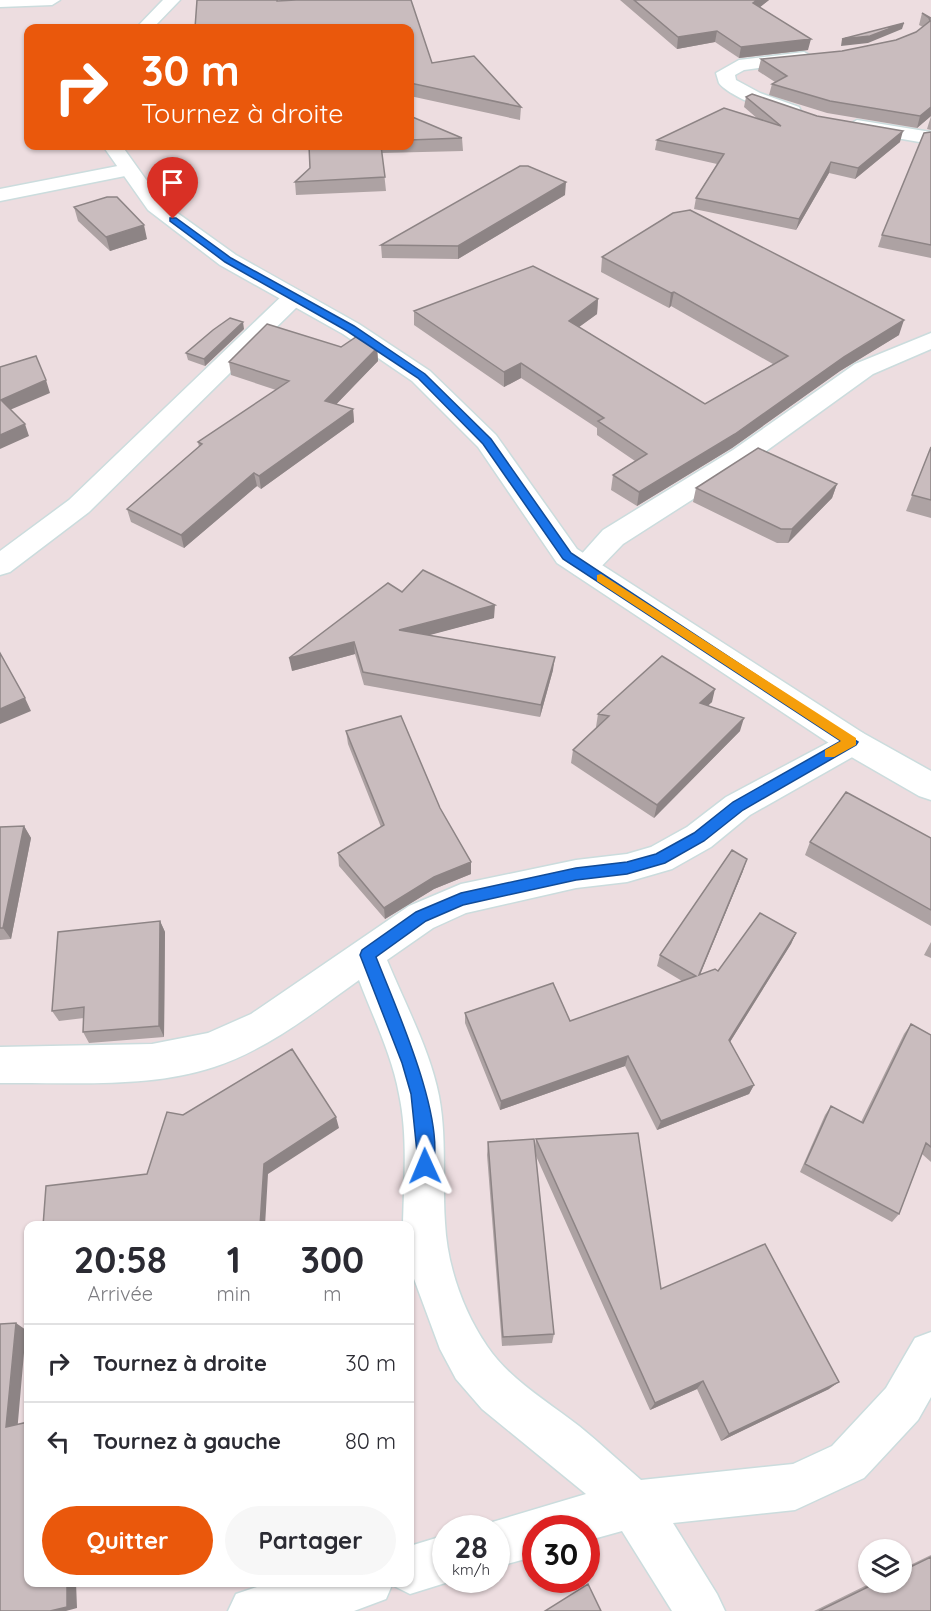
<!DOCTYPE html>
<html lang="fr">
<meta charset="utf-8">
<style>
:root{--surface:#fff;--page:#f7f7f7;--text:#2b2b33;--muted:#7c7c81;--line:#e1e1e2;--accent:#ea580c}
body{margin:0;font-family:Quicksand,sans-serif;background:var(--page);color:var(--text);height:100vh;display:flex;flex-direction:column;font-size:22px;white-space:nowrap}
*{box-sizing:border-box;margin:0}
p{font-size:20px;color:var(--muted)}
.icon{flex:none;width:33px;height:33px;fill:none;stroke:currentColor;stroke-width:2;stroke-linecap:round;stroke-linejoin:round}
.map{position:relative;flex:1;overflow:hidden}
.side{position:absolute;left:24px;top:1221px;width:390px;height:366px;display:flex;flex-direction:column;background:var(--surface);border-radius:12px;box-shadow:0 2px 4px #0004}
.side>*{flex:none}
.top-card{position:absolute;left:24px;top:24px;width:390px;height:126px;border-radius:12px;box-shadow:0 2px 4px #0004;background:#ea580c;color:#fff;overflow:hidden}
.fabs{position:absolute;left:858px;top:1539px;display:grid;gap:12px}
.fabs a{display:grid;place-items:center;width:54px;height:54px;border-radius:50%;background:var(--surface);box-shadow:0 2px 4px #0004;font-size:30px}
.speed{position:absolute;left:432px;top:1515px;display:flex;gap:12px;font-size:30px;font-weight:700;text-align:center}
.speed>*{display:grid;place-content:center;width:78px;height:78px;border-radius:50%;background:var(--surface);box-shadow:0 2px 4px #0004;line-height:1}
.speed small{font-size:15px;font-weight:400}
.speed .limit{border:9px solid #d22;background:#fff;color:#111}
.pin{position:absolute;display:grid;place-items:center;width:51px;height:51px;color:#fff;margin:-62px -26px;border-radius:50% 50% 50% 0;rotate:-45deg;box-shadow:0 0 6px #0007}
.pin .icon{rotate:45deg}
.me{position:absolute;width:66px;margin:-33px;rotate:359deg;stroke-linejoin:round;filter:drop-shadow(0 0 4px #0008)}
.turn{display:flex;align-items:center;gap:21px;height:126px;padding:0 18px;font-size:27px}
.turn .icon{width:78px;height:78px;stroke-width:2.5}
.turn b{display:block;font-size:42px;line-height:51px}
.eta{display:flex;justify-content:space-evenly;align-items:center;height:102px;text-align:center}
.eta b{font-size:36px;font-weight:800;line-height:42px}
.action{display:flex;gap:12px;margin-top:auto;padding:12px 18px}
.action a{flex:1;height:69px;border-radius:36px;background:var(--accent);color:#fff;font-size:24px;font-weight:800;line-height:69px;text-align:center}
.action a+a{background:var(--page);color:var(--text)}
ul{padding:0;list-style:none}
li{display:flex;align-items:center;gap:18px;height:78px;padding:0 18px;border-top:2px solid var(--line)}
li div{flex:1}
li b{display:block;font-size:22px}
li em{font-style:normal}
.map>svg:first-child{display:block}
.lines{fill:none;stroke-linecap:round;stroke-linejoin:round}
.street-casing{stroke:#cbdcdd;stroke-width:3}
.secondary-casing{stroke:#cbdcdd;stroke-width:3}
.street{fill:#fff;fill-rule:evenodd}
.secondary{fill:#fff;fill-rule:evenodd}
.wall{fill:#ada2a3}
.shaded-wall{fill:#8d8485}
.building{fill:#c9bcbe;stroke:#8d8485;stroke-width:1.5}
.route{fill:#1a73e8;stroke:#114b97;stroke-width:1.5}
.slow{fill:#f59e0b}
</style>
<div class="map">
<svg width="931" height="1611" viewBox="0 0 931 1611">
<rect width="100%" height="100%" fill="#eddde0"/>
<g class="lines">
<defs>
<path id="street" d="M0 0H60L52 5 0 7Z
M804 52 813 57 810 61 744 70 735 75 736 80 760 93 799 107 801 111 799 115C783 119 728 96 719 83L716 73 739 60Z
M857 120 931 132V144L850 130 847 126Z
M128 164 135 166 138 170 135 174 0 201V189Z
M294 290 302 292 305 297 302 302 89 512 10 572 0 575V551L69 500 286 292Z
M931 333V349L873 374 751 462 623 544 594 574 584 577 574 574 570 567 603 530 733 450 855 364Z
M852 730 863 733 868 742 863 751 750 815 711 847 672 869 627 882 576 888 466 913 433 928 387 960C405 1004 430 1050 439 1096 447 1139 442 1180 445 1223 447 1265 463 1311 487 1346 510 1380 547 1401 579 1426 600 1443 620 1462 641 1480L793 1464 832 1446 886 1388 915 1338 931 1332V1397L918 1420 864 1478 795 1510 673 1523 717 1594 725 1611H672L622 1531 586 1541V1528H536V1556L496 1567V1528H478L479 1526 586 1494 482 1409 456 1379 440 1349 410 1268V1226H404L403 1223C404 1180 408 1136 399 1094 392 1055 373 1017 359 980 313 1013 268 1049 214 1067 147 1089 70 1082 0 1083V1047L152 1044 208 1033 251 1014 409 906 461 884 576 860 627 854 651 847 687 827 726 797Z
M446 1535V1580H455L410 1594 392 1585 386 1599 354 1611H228L236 1594 272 1582H410V1546Z"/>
<path id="secondary" d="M163 0H180L153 28H136Z
M103 146H122L162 202 236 255 359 324 430 371 496 435 577 549 863 733 931 771V800L919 796 841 751 557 563 478 447 412 381 343 334 220 265 148 210Z"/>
</defs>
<use href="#street" class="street-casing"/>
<use href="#secondary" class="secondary-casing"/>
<use href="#street" class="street"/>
<use href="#secondary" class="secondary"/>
</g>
<path class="wall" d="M197 0H278V1L296 0H411L432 63 474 56 521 107 520 120 410 96V28H195Z
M620 0H769L760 7 808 50 739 58 715 42 677 49Z
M922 13 931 18V116L917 128 827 113 769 95 772 84 775 82 758 71 761 59 842 51 896 40 916 32 923 27 919 25Z
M746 97 817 116 900 142 855 179 829 173 796 230 694 209 696 198 717 164 655 150 657 140 758 119 744 107Z
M410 116 462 138 463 151 382 153 386 191 296 195 295 182 310 168 309 146H410Z
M931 116V130L927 129Z
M931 132V258L878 247 882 235Z
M565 195 458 259 382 258 381 245Z
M74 207 147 239 110 251 78 221Z
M602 257 899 335 840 371 732 448 637 506 611 490 613 475 635 461 597 435V428L521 378 504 387 414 325V311L598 299 597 314 579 327 705 404 773 364 671 306 669 308 601 272Z
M244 329 205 366 188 360 186 353Z
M341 347 377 348 378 361 336 404 353 409 354 422 261 489 257 486 184 548 131 522 127 509 199 447 198 442 276 390 231 375 229 362Z
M931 447V518L906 511Z
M837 484 832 498 788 543H777L693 502 696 488Z
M402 592 494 618 428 635 553 670 540 717 364 685 355 654 292 671Z
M712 702 708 705 740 731 654 818 571 763 573 750 597 727H596L598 714Z
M346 731 471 874 434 889 385 919 339 866 338 853 381 827 348 744Z
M24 826 31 838 11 939 0 940V827Z
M931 838V926L805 855 810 842Z
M743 871 700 975 718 971 796 933 791 944 730 1042 754 1085 749 1094 657 1130 625 1066 500 1110 465 1023V1013L570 1021 682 981 657 966 660 955Z
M160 921 165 932 164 1037 89 1043 83 1032 84 1018 59 1021 52 1011Z
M931 942V958L924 955Z
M911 1024 931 1035V1162L922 1154 899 1214 892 1222 800 1172 825 1115 831 1106 861 1122 904 1034Z
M536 1139 661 1289 829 1389 721 1441 697 1389 650 1410 536 1156 554 1334 552 1343 502 1346 487 1155 488 1142 535 1146Z
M931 1555V1611H814L873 1582H902V1569Z"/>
<path class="shaded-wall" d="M757 0H769L751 14 753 3Z
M904 23 902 29 868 43 841 46 842 39Z
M717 31 715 42 677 49 678 37Z
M811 39 808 50 739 58 741 47Z
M931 107V116L917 128 920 116Z
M903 131 900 142 855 179 858 168Z
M831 162 829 173 796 230 799 219Z
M566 182 565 195 458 259V246Z
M144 225 147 239 110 251 106 237Z
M674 292 671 306 669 308 671 293Z
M598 299 597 314 568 335 569 321Z
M904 320 899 335 840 371 732 448 637 506 639 492 844 357Z
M243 322 244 329 205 366 204 359Z
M377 348 378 361 327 414 325 401Z
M521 363V378L504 387V372Z
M46 380 50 393 5 412 1 400Z
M353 409 354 422 261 489 259 476Z
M25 424 29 436 0 449V435Z
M254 473 257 486 184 548 181 535Z
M837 484 832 498 788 543 792 529Z
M495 605 494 618 400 643 399 630Z
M354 642 355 654 292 671 289 658Z
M555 657 553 670 540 717 541 705Z
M715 689 712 702 697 716 700 703Z
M25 698 31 711 0 724V709Z
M744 718 740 731 654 818 657 805Z
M24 826 31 838 11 939 3 928Z
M747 859 743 871 695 986 699 975Z
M471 862V874L434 889 385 919 384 908 434 877Z
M160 921 165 932 164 1037 159 1026Z
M796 933 791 944 725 1050 729 1040Z
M628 1056 625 1066 500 1110 501 1101Z
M754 1085 749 1094 657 1130 661 1121Z
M336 1117 339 1128 268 1174 265 1226H260L264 1164Z
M16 1323 26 1330 17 1433 6 1427Z
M703 1381 697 1389 650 1410 655 1403Z
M839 1382 829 1389 721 1441 729 1434Z
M67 1582H76L77 1608 66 1611H50Z"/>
<path class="building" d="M197 0H277V1L296 0H411L432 63 474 56 521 107 410 83V28H195Z
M634 0H757L753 3 811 39 741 47 717 31 678 37Z
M922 13 931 18V107L920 116 830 101 772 84 787 76 761 59 842 51 896 40 916 32 930 21 929 18Z
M904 23 870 36 842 39Z
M752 94 817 116 903 131 858 168 831 162 799 219 696 198 724 154 657 140 724 108 781 126 746 97Z
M410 116 462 138 410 140Z
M931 132V245L882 235 924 133Z
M309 146H381L385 177 295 182 310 168Z
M520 166H528L566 182 458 246 381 245Z
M107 197H117L144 225 106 237 74 207Z
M690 210 904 320 844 357 735 434 639 492 613 475 647 454 598 421 604 418 521 363 504 372 414 311 533 266 598 299 569 321 705 404 788 356 674 292 671 293 602 257 673 213Z
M230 318 243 322 204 359 186 353 213 330Z
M267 324 341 347 359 335 377 348 325 401 353 409 259 476 254 473 181 535 127 509 202 444 198 442 289 381 229 362Z
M36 356 46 380 1 400 25 424 0 435V367Z
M931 447V500L912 495Z
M758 448 837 484 792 529H781L696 488Z
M423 570 495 605 399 630 555 657 541 705 363 672 354 642 289 658 388 583 402 592Z
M0 653 25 698 0 709Z
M662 656 715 689 700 703 744 718 657 805 573 750 609 716 598 714Z
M401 716 440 808 471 862 434 877 384 908 338 853 384 825 346 731Z
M846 792 931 838V910L810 842Z
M24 826 3 928H0V827Z
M732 850 747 859 699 975 715 969 718 971 760 913 796 933 729 1040 754 1085 661 1121 628 1056 501 1101 465 1013 553 983 570 1021 696 976 660 955Z
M160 921 159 1026 83 1032 84 1007 52 1011 58 932Z
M911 1024 931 1035V1147L926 1143 899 1214 805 1164 831 1106 863 1123Z
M292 1049 336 1117 264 1164 260 1226H43L46 1186 147 1174 167 1112 183 1115Z
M638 1133 661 1289 765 1244 839 1382 729 1434 703 1381 655 1403 536 1139Z
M534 1139 554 1334 503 1337 488 1142Z
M16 1323 6 1427 28 1422V1582H67V1607L50 1611H0V1324Z
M931 1557V1611H819L878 1582H902V1571Z
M588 1584 601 1611H545Z"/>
<path class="route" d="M170 218H176L231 258 354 326 425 374 491 439 571 553 858 742 856 745 743 810 704 841 665 863 627 874 576 880 463 905 426 921 376 957C394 1003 450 1126 431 1172L425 1174 419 1172 411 1094 402 1063 360 955 362 950 416 912 461 893 576 868 627 862 656 854 694 833 733 802 841 741 563 559 483 444 418 378 347 331 225 262 170 221Z"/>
<path class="slow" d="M601 574 856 738V745L834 757H825V750L841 741 597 581V575Z"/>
</svg>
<div class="fabs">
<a><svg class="icon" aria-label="layers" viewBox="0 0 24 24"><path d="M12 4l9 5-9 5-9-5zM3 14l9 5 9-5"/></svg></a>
</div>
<div class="speed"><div>28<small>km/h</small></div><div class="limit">30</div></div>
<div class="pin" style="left:173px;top:219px;background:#d93025"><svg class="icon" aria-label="arrive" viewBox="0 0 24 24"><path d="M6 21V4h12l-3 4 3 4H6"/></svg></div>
<svg class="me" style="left:425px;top:1166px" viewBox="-20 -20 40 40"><path d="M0-17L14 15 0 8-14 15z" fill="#1a73e8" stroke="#fff" stroke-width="4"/></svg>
<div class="top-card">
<div class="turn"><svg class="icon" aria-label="right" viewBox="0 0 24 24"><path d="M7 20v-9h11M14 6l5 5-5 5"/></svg><div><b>30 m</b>Tournez à droite</div></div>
</div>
<section class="side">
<div class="eta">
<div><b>20:58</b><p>Arrivée</p></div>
<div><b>1</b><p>min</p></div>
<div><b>300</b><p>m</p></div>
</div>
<ul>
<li><svg class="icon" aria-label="right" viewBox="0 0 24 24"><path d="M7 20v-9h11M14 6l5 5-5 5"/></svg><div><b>Tournez à droite</b></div><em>30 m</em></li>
<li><svg class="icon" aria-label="left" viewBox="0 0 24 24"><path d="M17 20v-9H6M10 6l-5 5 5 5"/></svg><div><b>Tournez à gauche</b></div><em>80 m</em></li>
</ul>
<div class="action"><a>Quitter</a><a>Partager</a></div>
</section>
</div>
